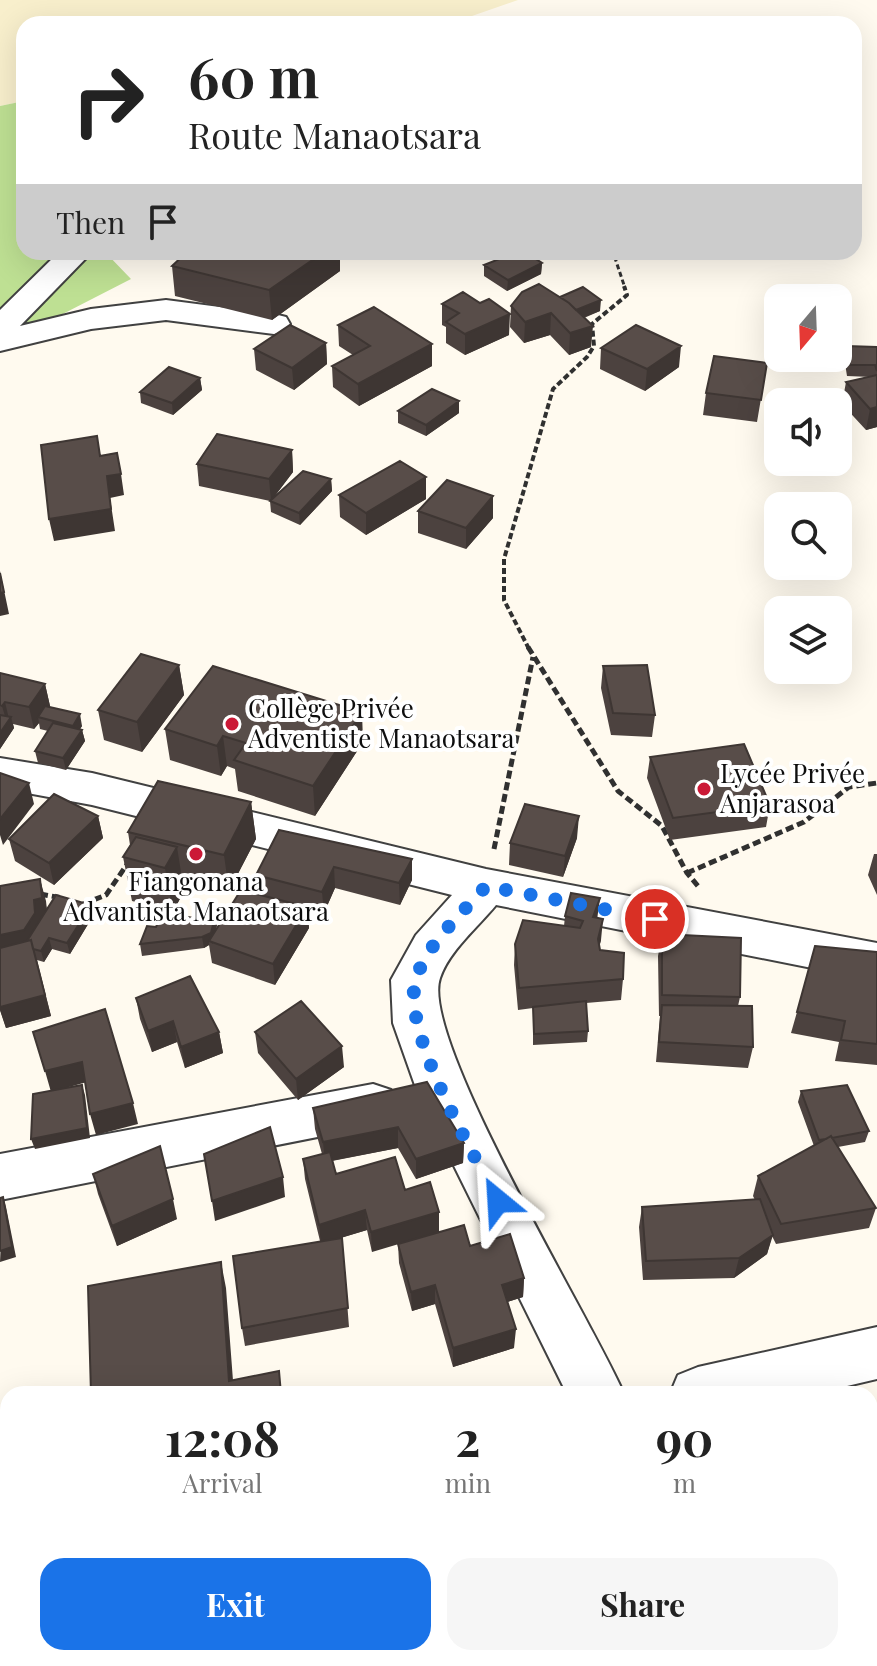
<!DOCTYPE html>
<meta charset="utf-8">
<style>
:root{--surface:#fff;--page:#f6f6f6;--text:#222;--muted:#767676;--accent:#1a73e8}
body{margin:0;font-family:"Playfair Display",serif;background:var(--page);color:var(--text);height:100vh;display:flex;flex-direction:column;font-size:30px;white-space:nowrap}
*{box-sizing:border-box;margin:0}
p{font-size:26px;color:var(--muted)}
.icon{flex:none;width:44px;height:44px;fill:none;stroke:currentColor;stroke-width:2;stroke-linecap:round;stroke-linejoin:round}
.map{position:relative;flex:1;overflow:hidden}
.drawer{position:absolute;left:0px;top:1386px;width:878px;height:280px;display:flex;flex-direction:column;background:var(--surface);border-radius:24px 24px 0 0;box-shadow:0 8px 32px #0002}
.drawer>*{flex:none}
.top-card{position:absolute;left:16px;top:16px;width:846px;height:244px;border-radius:24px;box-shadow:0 8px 32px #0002;background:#fff;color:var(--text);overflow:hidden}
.needle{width:52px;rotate:199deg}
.fabs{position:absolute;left:764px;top:284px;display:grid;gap:16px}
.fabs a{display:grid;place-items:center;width:88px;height:88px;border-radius:16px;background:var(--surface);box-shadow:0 8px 32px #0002;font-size:40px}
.pin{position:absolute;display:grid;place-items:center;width:68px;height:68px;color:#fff;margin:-34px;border:4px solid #fff;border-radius:50%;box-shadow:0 2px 8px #0007}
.me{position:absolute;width:88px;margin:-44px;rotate:333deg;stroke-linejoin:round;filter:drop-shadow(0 0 6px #0008)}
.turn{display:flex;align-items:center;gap:28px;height:168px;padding:0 40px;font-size:36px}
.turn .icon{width:104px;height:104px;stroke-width:2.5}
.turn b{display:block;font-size:56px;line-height:68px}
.then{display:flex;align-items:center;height:76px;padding:0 40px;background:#0003;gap:16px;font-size:30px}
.eta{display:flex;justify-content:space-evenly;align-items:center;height:136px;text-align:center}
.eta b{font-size:48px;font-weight:700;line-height:56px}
.button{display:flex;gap:16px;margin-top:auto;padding:16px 40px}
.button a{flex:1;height:92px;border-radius:24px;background:var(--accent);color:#fff;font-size:32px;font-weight:700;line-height:92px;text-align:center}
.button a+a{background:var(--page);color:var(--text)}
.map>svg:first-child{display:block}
.farmland{fill:#f8efcc}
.forest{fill:#bee093}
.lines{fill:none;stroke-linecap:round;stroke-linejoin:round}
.minor-casing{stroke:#414141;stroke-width:4}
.path-far2{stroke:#303030;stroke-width:3;stroke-dasharray:5 3;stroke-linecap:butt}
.path-far1{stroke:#303030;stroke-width:4;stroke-dasharray:6 3;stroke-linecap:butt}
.path{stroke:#303030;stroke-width:5;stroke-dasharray:8 4;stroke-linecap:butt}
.minor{fill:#fff;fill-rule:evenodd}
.wall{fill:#4c423f}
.shaded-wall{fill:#3e3633}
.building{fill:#584d49;stroke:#3e3633;stroke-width:2}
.route{stroke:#1a73e8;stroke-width:14;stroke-dasharray:0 25.2}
.poi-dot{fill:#cb1936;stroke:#fff;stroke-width:3}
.labels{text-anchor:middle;stroke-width:8;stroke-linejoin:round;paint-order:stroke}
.poi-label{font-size:26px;fill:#0e0e0e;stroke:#fff;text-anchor:start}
</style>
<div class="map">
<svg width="877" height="1666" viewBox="0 0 877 1666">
<rect width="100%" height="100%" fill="#fffaef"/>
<path class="farmland" d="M0 0H518L449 24H24V101L0 106Z"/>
<path class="forest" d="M24 101V252H105L131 279 14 339 0 342V106Z"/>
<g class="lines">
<defs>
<path id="minor" d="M59 252H92L20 326 91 309 166 300 274 314 286 317 290 324 286 331 274 334 166 320 91 329 0 351V310Z
M0 758 92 773 486 869 877 943V981L496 905C478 927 449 951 440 978 419 1038 592 1320 624 1394H567L417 1091 393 1023 391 980 416 935 452 895 92 805 0 788Z
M373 1084 391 1090 398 1105 391 1120 373 1126 0 1200V1154Z
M877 1327V1379L813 1394H670L678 1375 698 1367Z
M8 1524V1584L0 1585V1525Z"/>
</defs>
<use href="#minor" class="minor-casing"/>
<path class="path-far2" d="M608 252 615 258 625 288"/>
<path class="path-far1" d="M529 649 504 600V559L553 389 587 357 594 346 592 324 627 295 624 286"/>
<path class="path" d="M528 647 618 791 662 826 687 873 698 886
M494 849 533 657
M687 873 804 822 849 787 877 783
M40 894 62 898
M83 904 106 895 128 863"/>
<use href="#minor" class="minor"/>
</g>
<path class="wall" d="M542 263 541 274 507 291 484 276V265Z
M172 266 340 271 272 320 175 296Z
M560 297 600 311 584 318 591 347 569 355 550 335 524 343 510 327 511 306Z
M442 304 509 335 465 355 446 343V327L442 325Z
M338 325 432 344V366L359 406 333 387 332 366 353 355 339 346Z
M326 343 327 364 294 390 256 370 254 349Z
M846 346 877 347V427L866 430 842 404 846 382 871 377 847 376 844 357Z
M601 348 679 367 645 391 600 369Z
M767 363 757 422 703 415 706 393Z
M200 378 202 390 173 415 141 403 140 392Z
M398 411 459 413 426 436 398 423Z
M292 450 293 472 274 497 331 479 332 491 300 525 271 512 270 501 199 486 197 464Z
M426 477V499L366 535 340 517 339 495Z
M493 496V518L466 549 418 533V511Z
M179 665 184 695 142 752 104 740 98 710Z
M603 666 655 715 652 737 611 735 601 688Z
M0 673 45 684 50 706 49 707 82 726 80 729 82 730 85 741 66 770 38 763 35 751 48 731 40 729 39 723 34 729 13 724 14 728 0 749Z
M165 729 363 742 315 816 238 791 235 769 227 766 221 776 170 760Z
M650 757 770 805 766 827 670 840 647 778Z
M251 802 256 839 229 891 182 880 184 891 173 912 132 901 123 857 130 845 128 832Z
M98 816 103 838 54 885 15 861 9 839Z
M577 838 563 877 509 865 510 843Z
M874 854H877V895L868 875Z
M412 859V880L400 905 335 888 324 913 307 909 309 928 275 985 212 963 209 945 204 948 142 956 140 944 156 927 193 918 217 909 218 920 216 930 258 894 256 875Z
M40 879 47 910 93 916 70 954 52 949 44 962 37 960 51 1016 6 1028 0 1010V886Z
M565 916 598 918 601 940 599 947 600 950 623 979 621 1000 586 1003 588 1031 587 1042 533 1045V1008L518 1010 514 965 515 944 564 926Z
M662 934 740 997 738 1006 753 1047 748 1068 656 1062 660 1016H659L658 956Z
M877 952V1065L835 1061 839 1042 791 1033 797 1012Z
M136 998 219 1032 223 1053 185 1068 177 1042 152 1052 140 1019Z
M255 1032 344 1067 298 1100 258 1053Z
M801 1091 869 1131 865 1142 838 1147 876 1208 869 1228 776 1244 772 1236 767 1254 734 1278 643 1280 639 1227 642 1207 755 1200 753 1196 758 1176 814 1146 798 1102Z
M313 1108 464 1143 463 1163 416 1179 398 1148 332 1161 336 1174 395 1157 372 1252 367 1230 340 1238H342L349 1327 245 1346 242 1328 320 1241 305 1179 303 1159 322 1154 315 1129Z
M93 1174 177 1219 117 1246 98 1194Z
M398 1244 470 1246 524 1278 523 1297 507 1302 514 1348 453 1367 435 1304 412 1311 399 1263Z"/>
<path class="shaded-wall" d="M324 252H340V271L272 320 269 290Z
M542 263 541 274 507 291 508 280Z
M601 300 600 311 574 321 575 310Z
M551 313 550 335 524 343 525 322Z
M510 314 509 335 465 355V334Z
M593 326 591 347 569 355 570 333Z
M326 343 327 364 294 390 292 368Z
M432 344V366L359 406 358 384Z
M681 346 679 367 645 391 647 369Z
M200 378 202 390 173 415 172 403Z
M459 401V413L426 436V425Z
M877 407V427L866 430 870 409Z
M292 450 293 472 271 501 269 479Z
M121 474 124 495 110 498 115 531 54 541 49 519 107 476Z
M426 477V499L366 535V513Z
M331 479 332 491 300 525 299 513Z
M493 496V518L466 549V528Z
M0 571 9 614 0 616Z
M179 665 184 695 142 752 137 722Z
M45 684 50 706 42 718 38 717 39 723 34 729 29 707Z
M5 702 9 719 11 717 14 728 0 749V733L7 723 2 706Z
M362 712 363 742 315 816 313 786Z
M80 714 82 726 75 737 73 726Z
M82 730 85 741 66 770 63 758Z
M223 736 227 766 221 776 217 746Z
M29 783 34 804 3 845 0 835V819Z
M251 802 256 839 229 891 224 855Z
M98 816 103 838 54 885 49 863Z
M579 816 577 838 563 877 565 856Z
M177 847 184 891 173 912 165 868Z
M412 859V880L400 905 399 883Z
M334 867 335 888 324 913 322 892Z
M40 879 46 901 48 920 33 947 51 1016 6 1028 0 1010V935Z
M600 898 597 920 593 917Z
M91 905 93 916 70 954 67 943Z
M307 907 309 928 275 985 273 964Z
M217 909 218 920 213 944 209 941V945L204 948 202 937Z
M603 919 601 940 596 960 598 939Z
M49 938 52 949 44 962 41 951Z
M173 1021 177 1042 152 1052 148 1031Z
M219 1032 223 1053 185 1068 181 1047Z
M342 1046 344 1067 298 1100 296 1079Z
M82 1062 87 1082 51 1092 45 1071Z
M82 1085 85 1095 90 1138 35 1149 31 1139Z
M133 1103 138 1124 96 1135 90 1114Z
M398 1127V1148L325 1162 323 1142Z
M464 1143 463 1163 416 1179V1159Z
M283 1177 285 1197 215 1221 212 1201Z
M3 1197 6 1207 16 1257 0 1262Z
M173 1199 177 1219 117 1246 112 1226Z
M365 1210 367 1230 321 1244 319 1225Z
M439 1212V1232L372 1252 371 1232Z
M773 1235 767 1254 734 1278 739 1258Z
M221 1262 226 1288 234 1394 229 1381Z
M524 1278 523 1297 501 1304 502 1285Z
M435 1285V1304L412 1311 411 1292Z
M516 1329 514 1348 453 1367V1348Z"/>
<path class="building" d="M187 252H324L269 290 172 266Z
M517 252H525L542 263 508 280 484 265Z
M539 284 569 303 593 326 570 333 551 313 525 322 511 306 522 292Z
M583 287 601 300 576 310 569 303 560 297Z
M463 292 480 303 489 299 510 314 465 334 446 322 459 313 442 304Z
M374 307 432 344 358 384 332 366 370 346 338 325Z
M290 325 326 343 292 368 254 349Z
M636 325 681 346 647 369 601 348Z
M846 346 877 347V371L875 365H850Z
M714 356 767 363 761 400 706 393Z
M169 367 200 378 172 403 140 392Z
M877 375V407L870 409 846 382Z
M432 389 459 401 426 425 398 411Z
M217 434 292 450 269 479 197 464Z
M97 436 100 456 117 453 121 474 107 476 111 509 49 519 41 445Z
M400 461 426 477 366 513 339 495Z
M303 471 331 479 299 513 270 501Z
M447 480 493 496 466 528 418 511Z
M0 573 4 592 0 593Z
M141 654 179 665 137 722 98 710Z
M647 665 655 715 613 713 603 666Z
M213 666 362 712 313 786 234 760 246 743 223 736 217 746 165 729Z
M0 673 45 684 29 707 5 702 2 706 0 705Z
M45 706 80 714 73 726 38 717Z
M0 715 11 717 0 733Z
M53 723 82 730 63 758 35 751Z
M744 744 770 805 673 818 650 757Z
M0 773 29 783 0 819Z
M158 781 251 802 224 855 128 832Z
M54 794 98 816 49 863 9 839Z
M525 804 579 816 565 856 510 843Z
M279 830 412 859 399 883 334 867 322 892 256 875Z
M136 837 177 847 165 868 123 857Z
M40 879 42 898 34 900 35 913 24 930 0 935V886Z
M241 890 307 907 273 964 209 941Z
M571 893 600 898 593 917 603 919 598 939 600 950 624 953 623 979 519 988 515 944 523 920 580 928 583 921 565 916Z
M56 895 91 905 67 943 49 938 41 951 33 949 31 940 27 941Z
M196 906 217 909 211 933 202 937 140 944 147 926 156 927 163 912 193 918Z
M662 934 741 938 740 997 662 995Z
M31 940 45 995 0 1007V948Z
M815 946 877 952V1044L841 1040 845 1021 797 1012Z
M190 976 219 1032 181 1047 173 1021 148 1031 136 998Z
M301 1001 342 1046 296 1079 255 1032Z
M586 1001 588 1031 534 1034 533 1007Z
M662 1005 752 1006 753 1047 659 1042Z
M105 1009 133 1103 90 1114 82 1062 45 1071 33 1032Z
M427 1082 464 1143 416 1159 398 1127 323 1142 313 1108Z
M82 1085 87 1128 31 1139 33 1094Z
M847 1085 869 1131 832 1138 831 1136 826 1139 819 1140 801 1091Z
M270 1127 283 1177 212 1201 204 1154Z
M831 1136 876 1208 781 1224 758 1176Z
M160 1146 173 1199 112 1226 93 1174Z
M330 1152 336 1174 395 1157 405 1190 430 1182 439 1212 371 1232 365 1210 319 1225 303 1159Z
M3 1197 12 1247 0 1251V1198Z
M760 1199 773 1235 739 1258 646 1261 642 1207Z
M464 1225 470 1246 510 1234 524 1278 502 1285 516 1329 453 1348 435 1285 411 1292 398 1244Z
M342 1238 348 1308 242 1328 233 1256Z
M221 1262 229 1381 279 1371 281 1394H91L88 1286Z"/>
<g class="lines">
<path class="route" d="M498 1201C474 1154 400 1030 416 979 427 943 463 913 486 886L655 919"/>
</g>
<g class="poi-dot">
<circle cx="232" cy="724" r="8"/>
<circle cx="704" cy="789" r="8"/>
<circle cx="196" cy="854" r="8"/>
</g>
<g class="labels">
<g class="poi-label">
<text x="248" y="718">Collège Privée<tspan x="248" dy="30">Adventiste Manaotsara</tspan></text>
<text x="720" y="783">Lycée Privée<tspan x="720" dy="30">Anjarasoa</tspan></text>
<text x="196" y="891" text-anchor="middle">Fiangonana<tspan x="196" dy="30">Advantista Manaotsara</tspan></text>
</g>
</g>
</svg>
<div class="fabs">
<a><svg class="needle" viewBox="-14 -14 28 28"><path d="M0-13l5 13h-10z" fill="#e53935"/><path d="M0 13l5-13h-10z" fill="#767676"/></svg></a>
<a><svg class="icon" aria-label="sound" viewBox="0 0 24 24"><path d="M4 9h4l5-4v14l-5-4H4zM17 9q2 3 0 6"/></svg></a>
<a><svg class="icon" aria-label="search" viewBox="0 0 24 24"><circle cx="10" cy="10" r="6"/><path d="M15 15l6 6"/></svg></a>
<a><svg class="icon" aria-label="layers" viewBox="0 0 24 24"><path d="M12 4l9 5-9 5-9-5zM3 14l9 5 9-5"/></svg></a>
</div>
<div class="pin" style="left:655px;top:919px;background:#d93025"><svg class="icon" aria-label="arrive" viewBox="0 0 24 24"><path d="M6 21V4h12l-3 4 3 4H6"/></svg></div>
<svg class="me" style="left:498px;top:1201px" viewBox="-20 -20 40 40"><path d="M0-17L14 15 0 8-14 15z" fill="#1a73e8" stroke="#fff" stroke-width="4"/></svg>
<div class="top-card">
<div class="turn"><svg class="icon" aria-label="right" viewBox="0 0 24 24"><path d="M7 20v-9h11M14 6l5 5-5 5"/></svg><div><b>60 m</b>Route Manaotsara</div></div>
<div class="then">Then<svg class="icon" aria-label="arrive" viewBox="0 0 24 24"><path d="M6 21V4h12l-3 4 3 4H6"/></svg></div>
</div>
<section class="drawer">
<div class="eta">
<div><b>12:08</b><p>Arrival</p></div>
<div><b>2</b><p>min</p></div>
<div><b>90</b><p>m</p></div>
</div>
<div class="button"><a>Exit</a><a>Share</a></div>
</section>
</div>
